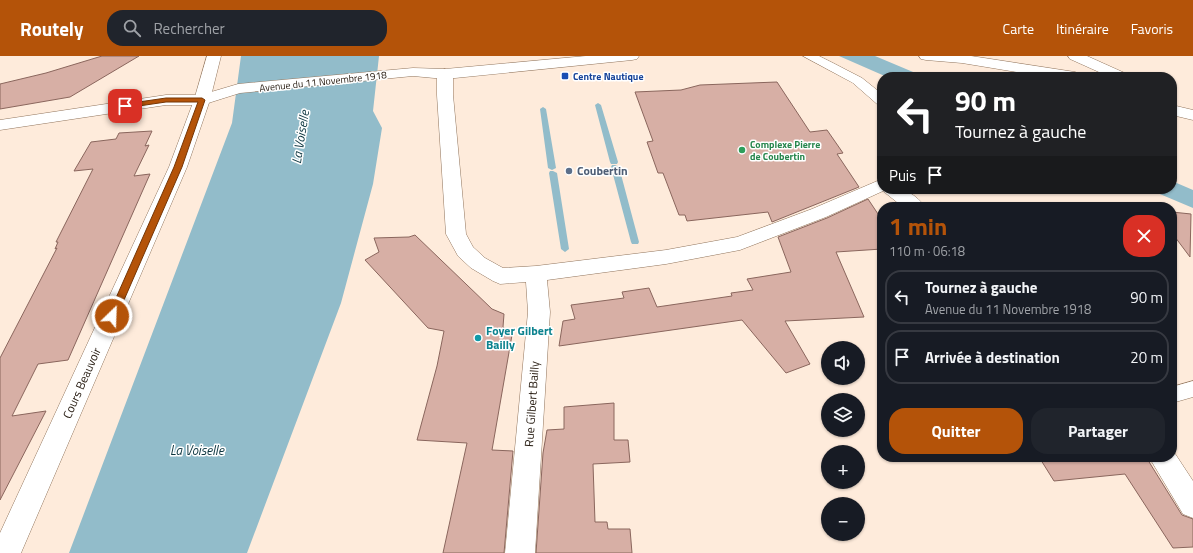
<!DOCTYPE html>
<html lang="fr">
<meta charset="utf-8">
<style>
:root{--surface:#171b24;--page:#20242c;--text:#f1f3f6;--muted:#9ea1a6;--line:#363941;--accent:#b45309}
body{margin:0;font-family:"Titillium Web",sans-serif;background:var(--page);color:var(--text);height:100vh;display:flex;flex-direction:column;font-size:15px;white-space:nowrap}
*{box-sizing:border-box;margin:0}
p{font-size:13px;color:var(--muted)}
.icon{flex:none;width:22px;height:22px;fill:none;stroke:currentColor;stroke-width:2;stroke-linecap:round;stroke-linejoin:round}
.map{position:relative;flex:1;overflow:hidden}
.details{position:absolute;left:877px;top:146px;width:300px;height:260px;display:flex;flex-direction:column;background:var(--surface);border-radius:16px;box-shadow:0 1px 3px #0004}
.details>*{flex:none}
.banner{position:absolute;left:877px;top:16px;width:300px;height:122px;border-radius:16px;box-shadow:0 1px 3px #0004;background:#202124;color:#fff;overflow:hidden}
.buttons{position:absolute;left:821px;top:285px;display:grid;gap:8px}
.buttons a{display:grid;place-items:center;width:44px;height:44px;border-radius:50%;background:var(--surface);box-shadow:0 1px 3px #0004;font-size:20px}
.pin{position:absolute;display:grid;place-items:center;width:34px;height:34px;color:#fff;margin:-17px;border-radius:8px;box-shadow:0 2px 6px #0006}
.me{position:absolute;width:44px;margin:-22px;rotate:24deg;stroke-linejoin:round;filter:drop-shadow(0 0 3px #0008)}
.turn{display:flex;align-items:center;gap:14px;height:84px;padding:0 12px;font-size:18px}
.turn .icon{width:52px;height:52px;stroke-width:2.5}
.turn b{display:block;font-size:28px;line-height:34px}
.then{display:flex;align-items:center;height:38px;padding:0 12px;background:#0003;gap:8px;font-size:15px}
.round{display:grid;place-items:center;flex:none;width:42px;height:42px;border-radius:16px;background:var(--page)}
.overview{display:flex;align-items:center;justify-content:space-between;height:68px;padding:0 12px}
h1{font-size:24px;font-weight:700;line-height:30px;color:var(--accent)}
.action{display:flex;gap:8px;margin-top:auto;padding:8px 12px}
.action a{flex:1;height:46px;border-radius:16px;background:var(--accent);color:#fff;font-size:16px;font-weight:700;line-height:46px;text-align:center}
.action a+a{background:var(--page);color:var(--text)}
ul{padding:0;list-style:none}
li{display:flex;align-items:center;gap:12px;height:54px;margin:0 8px 6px;padding:0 4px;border:2px solid var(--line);border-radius:16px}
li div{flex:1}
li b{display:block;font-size:15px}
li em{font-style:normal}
header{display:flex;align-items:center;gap:24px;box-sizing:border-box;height:56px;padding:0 20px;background:var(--accent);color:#fff}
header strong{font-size:19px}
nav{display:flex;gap:22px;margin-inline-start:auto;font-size:14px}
.search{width:280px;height:36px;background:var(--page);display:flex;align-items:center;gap:10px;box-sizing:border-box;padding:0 14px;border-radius:16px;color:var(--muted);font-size:15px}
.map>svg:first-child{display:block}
.water{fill:#92bcca}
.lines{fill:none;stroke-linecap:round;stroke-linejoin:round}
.stream{fill:#92bcca;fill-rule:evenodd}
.building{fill:#d7afa5;stroke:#8a665d}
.service-casing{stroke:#91755d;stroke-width:1}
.minor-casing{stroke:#91755d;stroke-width:1}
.secondary-casing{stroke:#91755d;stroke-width:1}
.service{fill:#fff;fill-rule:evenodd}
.minor{fill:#fff;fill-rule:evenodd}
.secondary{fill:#fff;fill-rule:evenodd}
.route{fill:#b45309;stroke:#753606}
.transit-dot{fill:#1a4fb4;stroke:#fff;stroke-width:1.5}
.leisure-dot{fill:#2e9e5b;stroke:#fff;stroke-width:1.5}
.service-dot{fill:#5c6f8a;stroke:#fff;stroke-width:1.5}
.culture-dot{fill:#0f9aa8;stroke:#fff;stroke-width:1.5}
.labels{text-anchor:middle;stroke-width:3;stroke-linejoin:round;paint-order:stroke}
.far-transit-label{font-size:10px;font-weight:bold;fill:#164399;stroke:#fff;text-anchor:start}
.far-street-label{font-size:10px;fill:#2b2016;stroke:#fff}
.far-leisure-label{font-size:10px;font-weight:bold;fill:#27864d;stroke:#fff;text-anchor:start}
.service-label{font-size:12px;font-weight:bold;fill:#4e5e75;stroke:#fff;text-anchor:start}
.culture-label{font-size:12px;font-weight:bold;fill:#0d838f;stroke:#fff;text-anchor:start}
.street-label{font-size:12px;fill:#2b2016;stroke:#fff}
.water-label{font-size:13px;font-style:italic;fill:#0c353f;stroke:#fff}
</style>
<header>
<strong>Routely</strong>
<div class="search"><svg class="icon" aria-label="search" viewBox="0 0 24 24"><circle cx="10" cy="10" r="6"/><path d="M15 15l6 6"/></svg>Rechercher</div>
<nav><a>Carte</a><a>Itinéraire</a><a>Favoris</a></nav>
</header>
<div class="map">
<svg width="1193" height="497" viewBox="0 0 1193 497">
<rect width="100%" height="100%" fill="#feebdb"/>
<path class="water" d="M241 0H379L373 55 382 72 373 128 341 247 247 497H69L232 67Z
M839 0H875L925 21H887Z
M1172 125 1193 134V152L1148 133H1172Z"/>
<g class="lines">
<path class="stream" d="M598 47 601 49 618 106 617 108H611L610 106 595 49Z
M543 51 546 53 556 112 552 114 548 112 540 53Z
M612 109H615L619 111 639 186 638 188H632L631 186 611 111Z
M550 115H553L557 117 569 193 565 196 561 193 549 117Z"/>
</g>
<path class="building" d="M102 0H139L70 41 0 53V28L46 17Z
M777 26 810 76 827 74 843 97 837 98 859 131 772 166 768 156 687 165 685 159H679L663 117H658L647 86 653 85 635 36 681 34 700 29Z
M152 75 145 90 149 89 134 120 150 118 68 304 38 308 12 360 46 355 0 444V302L57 192 55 193 58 186H56L93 113 74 115 91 86 116 83 119 77Z
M868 143 882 164V193L836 196 864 261 785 265 810 308 786 317 742 264 559 290 563 265 575 263 571 249 624 242 622 236 649 232 657 251 732 240 731 237 753 234 747 223 791 216 778 181 827 162Z
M1172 156 1191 158 1190 201 1172 177Z
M415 179 492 253 504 258 503 271 512 279 492 394 513 395 504 497H443L467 387 417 384 437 310 444 275 428 272 365 204 379 196 374 182 409 181Z
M614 347V384H628L630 406 593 408 595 466H607L608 473H630L632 497H536L543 397 547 374 564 373V351Z
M1039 401H1146L1182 459 1193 463V491L1173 492 1125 418 1054 425Z"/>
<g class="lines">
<defs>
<path id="service" d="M803 0H819L833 7 862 22 882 38V49L877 48 853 27Z
M1193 325V341L1172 347V331Z"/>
<path id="minor" d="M207 0H221L210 44 187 111 21 497H0V477L169 111 194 44Z
M445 13 450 15 453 18V39L466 178 473 191 485 202 503 212 536 210 666 194 737 181 812 153 882 123V133C900 133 913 134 925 151H903L883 135 826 161 740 194 666 208 547 224 550 256 535 497H505L528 256 526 226 500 228 493 225 471 212 458 200 446 178 437 39V18L440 15Z
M1172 393 1193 425V462L1183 458 1149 401H1172Z"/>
<path id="secondary" d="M586 0H639L637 3 632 4 445 23 413 20 240 37 202 49H166L0 74V64L166 39H201L238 28 413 12 445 13Z
M919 0H971L1075 16 1080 18 1083 21H1047L962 7 926 4 921 3Z
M1068 0H1087L1127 18 1130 21H1110L1070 3Z
M1172 49 1193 54V64L1172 59Z"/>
</defs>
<use href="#service" class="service-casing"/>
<use href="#minor" class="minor-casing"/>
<use href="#secondary" class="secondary-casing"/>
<use href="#service" class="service"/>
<use href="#minor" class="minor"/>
<use href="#secondary" class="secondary"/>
</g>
<path class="route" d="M166 42H202L205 44 182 111 117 260 112 263 108 260 174 111 198 46H166L125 52 121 50 125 48Z"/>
<rect class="transit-dot" x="561" y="16" width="8" height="8" rx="2"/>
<circle class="leisure-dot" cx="742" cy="94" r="4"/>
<circle class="service-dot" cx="569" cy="115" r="4"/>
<circle class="culture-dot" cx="478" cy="282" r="4"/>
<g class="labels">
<g class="far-transit-label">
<text x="573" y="24">Centre Nautique</text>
</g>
<g class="far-street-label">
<text transform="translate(323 25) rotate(-6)" y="4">Avenue du 11 Novembre 1918</text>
</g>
<g class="far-leisure-label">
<text x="750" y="92">Complexe Pierre<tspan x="750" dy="12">de Coubertin</tspan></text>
</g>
<g class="service-label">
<text x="577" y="119">Coubertin</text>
</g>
<g class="culture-label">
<text x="486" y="279">Foyer Gilbert<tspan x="486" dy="14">Bailly</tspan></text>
</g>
<g class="street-label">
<text transform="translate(82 327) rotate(-66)" y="4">Cours Beauvoir</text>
<text transform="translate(532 348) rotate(-86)" y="4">Rue Gilbert Bailly</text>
</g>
<g class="water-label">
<text transform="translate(300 81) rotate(-81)" y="5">La Voiselle</text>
<text x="197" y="399">La Voiselle</text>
</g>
</g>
</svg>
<div class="buttons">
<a><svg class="icon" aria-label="sound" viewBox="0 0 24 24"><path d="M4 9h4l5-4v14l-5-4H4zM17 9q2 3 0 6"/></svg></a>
<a><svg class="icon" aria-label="layers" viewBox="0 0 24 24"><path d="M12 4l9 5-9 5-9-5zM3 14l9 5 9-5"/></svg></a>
<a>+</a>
<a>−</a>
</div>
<div class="pin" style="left:125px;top:50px;background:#d93025"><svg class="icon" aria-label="arrive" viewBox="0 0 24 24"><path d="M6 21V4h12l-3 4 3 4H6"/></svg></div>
<svg class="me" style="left:112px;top:260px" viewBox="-20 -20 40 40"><circle r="17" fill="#b45309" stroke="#fff" stroke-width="3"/><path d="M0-11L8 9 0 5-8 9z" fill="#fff"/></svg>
<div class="banner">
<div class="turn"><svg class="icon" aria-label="left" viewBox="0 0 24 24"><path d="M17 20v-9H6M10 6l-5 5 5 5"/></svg><div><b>90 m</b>Tournez à gauche</div></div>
<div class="then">Puis<svg class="icon" aria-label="arrive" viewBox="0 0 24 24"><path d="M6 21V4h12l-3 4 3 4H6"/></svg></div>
</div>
<section class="details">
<div class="overview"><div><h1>1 min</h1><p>110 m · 06:18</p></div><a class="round" style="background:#d93025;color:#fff"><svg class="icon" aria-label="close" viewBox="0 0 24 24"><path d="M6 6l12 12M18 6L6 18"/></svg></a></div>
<ul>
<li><svg class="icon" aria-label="left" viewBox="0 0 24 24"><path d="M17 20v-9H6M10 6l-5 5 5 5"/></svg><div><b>Tournez à gauche</b><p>Avenue du 11 Novembre 1918</p></div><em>90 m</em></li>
<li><svg class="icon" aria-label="arrive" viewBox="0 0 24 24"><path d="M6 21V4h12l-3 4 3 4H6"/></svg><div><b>Arrivée à destination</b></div><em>20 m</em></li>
</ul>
<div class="action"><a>Quitter</a><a>Partager</a></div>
</section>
</div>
